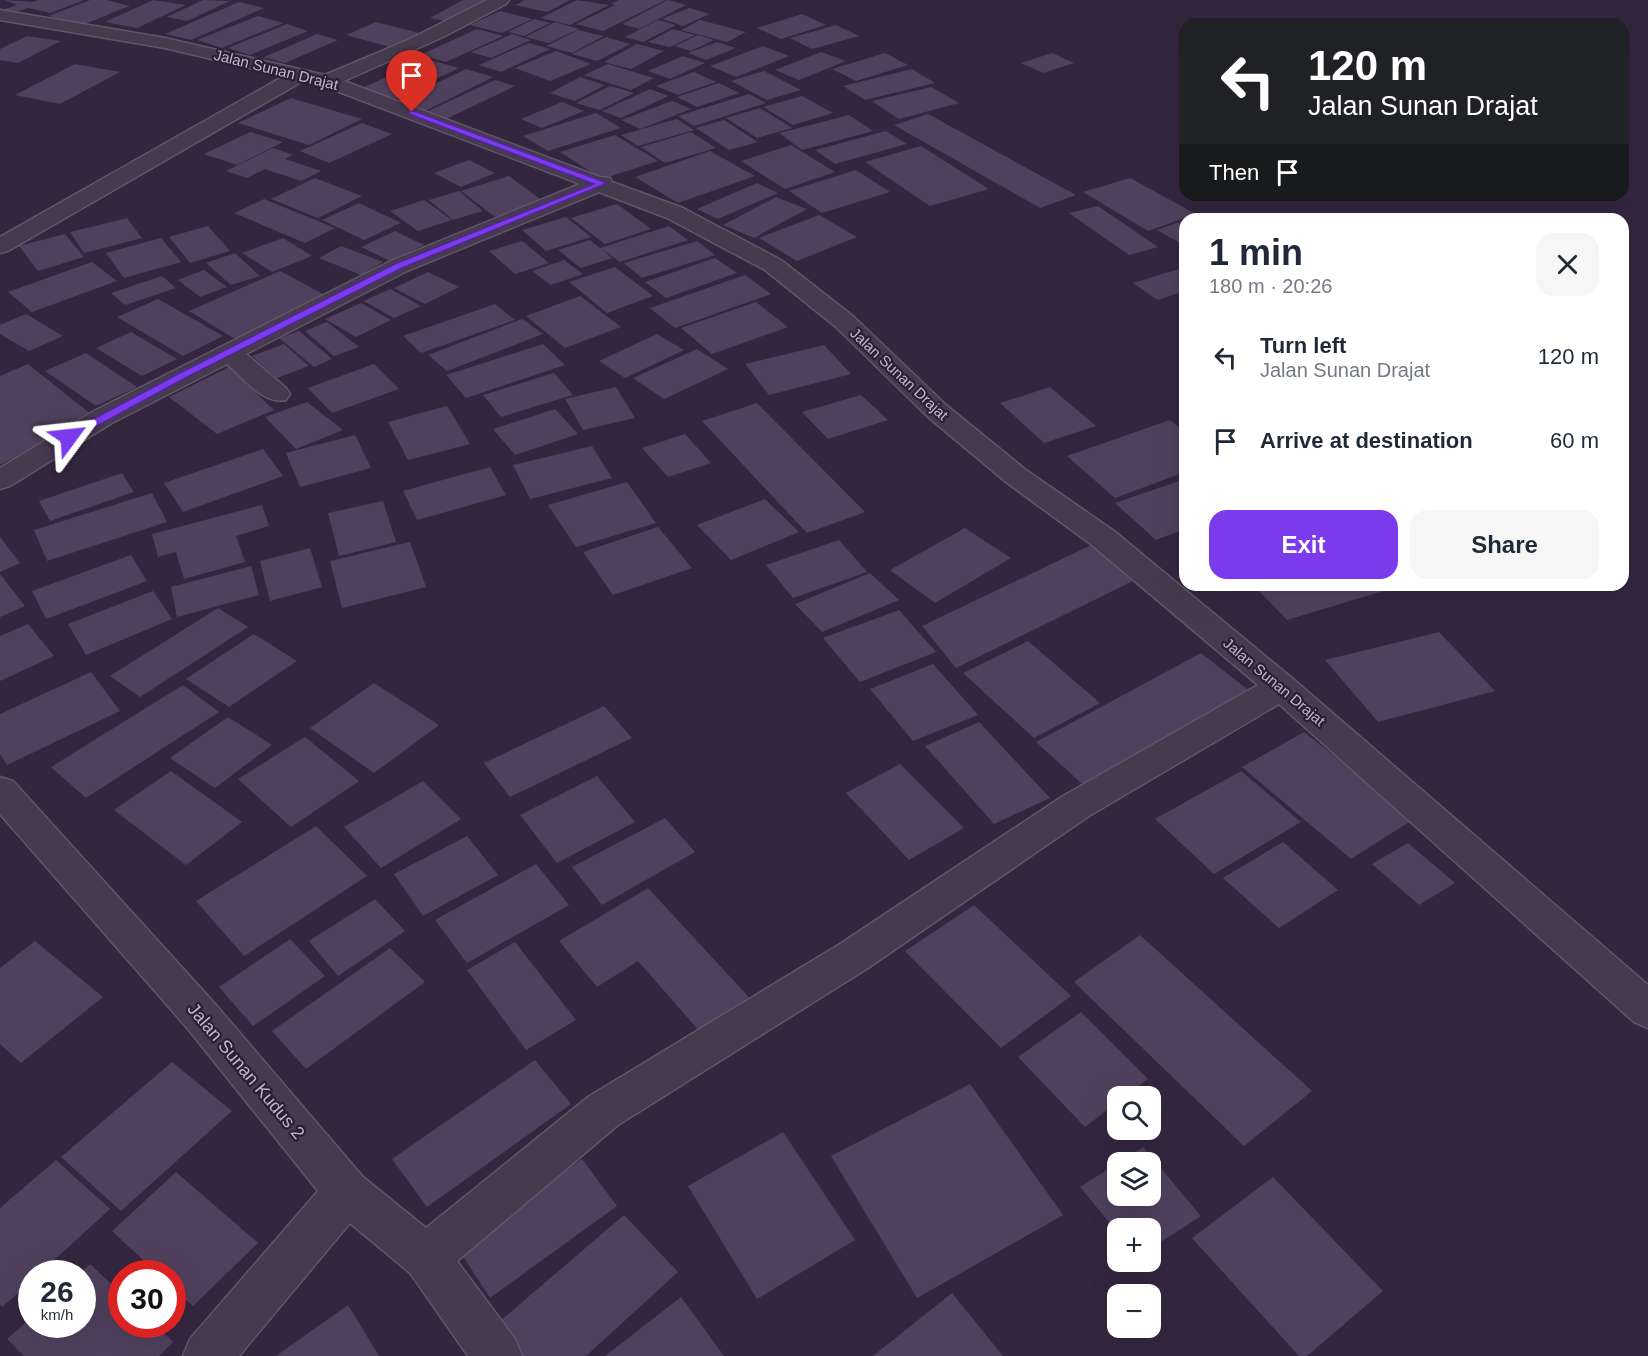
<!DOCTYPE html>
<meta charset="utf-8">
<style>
:root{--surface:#fff;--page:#f6f6f7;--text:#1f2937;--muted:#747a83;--accent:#7c3aed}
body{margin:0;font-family:Helvetica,sans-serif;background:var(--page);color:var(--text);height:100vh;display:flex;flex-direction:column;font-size:22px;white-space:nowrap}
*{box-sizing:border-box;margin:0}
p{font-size:20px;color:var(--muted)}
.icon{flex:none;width:33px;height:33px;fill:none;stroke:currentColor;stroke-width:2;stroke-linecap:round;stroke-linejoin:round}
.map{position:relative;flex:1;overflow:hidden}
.drawer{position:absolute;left:1179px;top:213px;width:450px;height:378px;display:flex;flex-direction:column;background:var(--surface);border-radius:18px;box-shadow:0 6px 24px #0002}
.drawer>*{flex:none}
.top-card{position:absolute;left:1179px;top:18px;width:450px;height:183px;border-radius:18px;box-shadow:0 6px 24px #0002;background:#202124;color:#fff;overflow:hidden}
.tools{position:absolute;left:1107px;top:1086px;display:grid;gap:12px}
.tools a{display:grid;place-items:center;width:54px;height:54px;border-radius:12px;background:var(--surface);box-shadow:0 6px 24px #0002;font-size:30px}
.speed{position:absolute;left:18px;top:1260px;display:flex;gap:12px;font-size:30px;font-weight:700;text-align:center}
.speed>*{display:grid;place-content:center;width:78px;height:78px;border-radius:50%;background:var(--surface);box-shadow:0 6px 24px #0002;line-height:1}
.speed small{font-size:15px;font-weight:400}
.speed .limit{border:9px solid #d22;background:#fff;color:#111}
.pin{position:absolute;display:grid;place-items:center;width:51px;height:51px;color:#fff;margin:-62px -26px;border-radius:50% 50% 50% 0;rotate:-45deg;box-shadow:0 0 6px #0007}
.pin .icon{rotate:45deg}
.me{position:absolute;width:66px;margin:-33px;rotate:60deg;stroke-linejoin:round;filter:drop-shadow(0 0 4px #0008)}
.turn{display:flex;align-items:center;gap:21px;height:126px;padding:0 30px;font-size:27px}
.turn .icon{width:78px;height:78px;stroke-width:2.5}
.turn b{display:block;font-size:42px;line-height:51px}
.then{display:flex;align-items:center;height:57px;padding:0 30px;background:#0003;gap:12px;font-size:22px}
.round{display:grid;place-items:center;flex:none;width:63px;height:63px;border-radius:18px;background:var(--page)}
.head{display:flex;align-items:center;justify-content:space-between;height:102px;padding:0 30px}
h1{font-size:36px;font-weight:600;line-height:45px}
.action{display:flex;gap:12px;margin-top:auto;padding:12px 30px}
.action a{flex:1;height:69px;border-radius:18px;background:var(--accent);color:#fff;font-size:24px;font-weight:600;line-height:69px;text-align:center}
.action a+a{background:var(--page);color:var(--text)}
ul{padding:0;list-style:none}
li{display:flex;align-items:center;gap:18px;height:84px;padding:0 30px}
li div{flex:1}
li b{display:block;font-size:22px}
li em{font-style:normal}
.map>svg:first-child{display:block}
.building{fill:#50405d}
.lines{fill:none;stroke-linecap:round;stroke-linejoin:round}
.minor-casing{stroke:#61556a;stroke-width:3}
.minor{fill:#463a4f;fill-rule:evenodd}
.route{fill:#7c3aed;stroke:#51269a;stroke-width:1.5}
.labels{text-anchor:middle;stroke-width:4.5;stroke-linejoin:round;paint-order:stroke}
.street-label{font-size:15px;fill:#c2b6ca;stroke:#2b1f34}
.near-street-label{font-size:18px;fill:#c2b6ca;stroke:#2b1f34}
</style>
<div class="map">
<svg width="1648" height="1356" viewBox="0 0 1648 1356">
<rect width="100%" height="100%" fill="#34263f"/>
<path class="building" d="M5 0 32 2 38 0H84L50 13 28 8 13 13 2 10 17 5Z
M90 0H107L130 6 82 25 49 16Z
M153 0 186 5 137 28 105 22Z
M203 0 230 1 187 21 167 17Z
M463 0H495L454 23 430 18Z
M525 0H570L547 12 515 5Z
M577 0 609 5 570 25 541 18Z
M619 0H666L603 31 576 24 615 5 611 4Z
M668 0 686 5 639 29 622 24Z
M239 2 264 8 191 40 165 34Z
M689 8 710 14 683 26 662 19Z
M500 11 532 19 502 33 470 25Z
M802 14 826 25 781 39 757 28Z
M258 16 283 23 222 48 197 40Z
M534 19 550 23 524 36 508 32Z
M658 20 676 25 643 42 625 37Z
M700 20 746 32 727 42 681 30Z
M376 22 423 34 394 48 346 35Z
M555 22 579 29 549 43 525 37Z
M287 24 308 31 250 55 228 48Z
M836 25 859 36 812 49 790 38Z
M477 29 503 36 446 62 420 55Z
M673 29 695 35 670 47 648 42Z
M578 30 604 36 572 53 546 46Z
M317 34 338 40 285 63 264 57Z
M512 34 531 40 491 58 471 52Z
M698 35 714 40 691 51 675 46Z
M27 36 61 41 18 63 0 60V49Z
M606 37 630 44 597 61 572 54Z
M717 42 736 48 706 60 688 53Z
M529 43 550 49 501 72 479 65Z
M637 44 664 51 631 69 604 62Z
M763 46 789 56 736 77 710 66Z
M556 51 591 64 550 81 515 68Z
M821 52 846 61 799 80 775 70Z
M885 53 908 65 856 81 832 69Z
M1052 53 1074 63 1043 73 1021 63Z
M683 56 705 63 670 79 648 71Z
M426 59 459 68 392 100 358 90Z
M75 64 120 72 60 104 15 95Z
M608 64 654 78 631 90 584 75Z
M466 69 493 77 421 113 393 104Z
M912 69 935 83 865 100 843 86Z
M764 71 801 90 767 100 731 81Z
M694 72 716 82 678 95 656 86Z
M580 77 605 85 575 101 550 93Z
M495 80 515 86 444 120 424 113Z
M719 83 739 93 697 107 677 97Z
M610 86 634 93 600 110 576 103Z
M931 87 959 103 899 119 872 101Z
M650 89 669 96 621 118 602 111Z
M749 94 766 103 694 126 678 116Z
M802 96 833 113 793 125 763 107Z
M291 98 362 119 309 145 238 123Z
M672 101 691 109 640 129 621 120Z
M562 102 584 111 542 128 521 119Z
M760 108 792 128 757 138 726 118Z
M596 113 621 128 548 151 523 136Z
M928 114 1076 195 1040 208 894 125Z
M849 115 873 131 802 150 779 133Z
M677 119 694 130 638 146 621 135Z
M724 120 758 142 729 150 696 128Z
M362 123 392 134 329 163 300 151Z
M886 131 907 144 835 164 815 150Z
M250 132 283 142 237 165 204 154Z
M691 132 716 148 665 163 641 147Z
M615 135 658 161 602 179 560 152Z
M791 145 835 172 785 189 741 161Z
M921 146 989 189 930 206 865 162Z
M273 148 293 155 285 159 321 171 301 181 265 169 247 178 226 171Z
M710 151 755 176 678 203 635 177Z
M469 160 495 173 461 187 434 173Z
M856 170 890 192 822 213 789 191Z
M509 176 544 202 495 217 461 191Z
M315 178 362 196 318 218 271 199Z
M1130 178 1196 214 1148 231 1083 192Z
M757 183 778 193 718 219 697 209Z
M459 191 483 211 453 220 429 200Z
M776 197 807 209 754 238 723 225Z
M264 199 335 228 305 243 234 213Z
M424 200 452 220 418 231 390 211Z
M359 203 401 223 364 240 322 220Z
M617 204 651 229 605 244 571 218Z
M1098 206 1158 247 1129 255 1069 213Z
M819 215 857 237 797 261 759 238Z
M566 217 591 237 546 251 522 230Z
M127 218 142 238 84 253 70 232Z
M1185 220V246L1157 230Z
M208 226 230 251 190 263 169 237Z
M669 226 688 240 620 262 602 249 612 258 581 268 558 250 590 240 600 248Z
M395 231 424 245 390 261 361 247Z
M65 234 84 257 38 271 19 246Z
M161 238 181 262 124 278 106 253Z
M283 238 312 256 272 272 242 253Z
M522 241 549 263 515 274 489 251Z
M697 241 715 255 642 278 624 263Z
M341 246 383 262 361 275 319 258Z
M235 253 260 276 231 285 206 263Z
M715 258 737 273 666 298 645 282Z
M564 260 583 274 551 285 532 271Z
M92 262 117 281 32 312 8 292Z
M615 267 653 296 607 313 569 282Z
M1185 267V291L1158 300 1133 283Z
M204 270 227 287 200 297 178 280Z
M280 271 327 296 235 339 189 311Z
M428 272 459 287 425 304 394 288Z
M745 275 771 294 675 328 650 308Z
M162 276 176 288 125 305 111 293Z
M390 289 421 306 394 318 364 301Z
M580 296 621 327 565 348 526 316Z
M158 299 223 336 183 356 117 317Z
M756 302 788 327 712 354 681 328Z
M361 303 391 320 356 337 325 319Z
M495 304 515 320 421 353 403 336Z
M26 314 63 336 29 351 0 334V325Z
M522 319 543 334 447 371 428 355Z
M327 322 359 347 334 356 305 331Z
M299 331 332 359 314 367 279 338Z
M131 332 177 359 142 376 96 348Z
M657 334 684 350 625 378 599 361Z
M284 344 309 366 277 378 252 356Z
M543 344 565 365 466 398 446 375Z
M824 345 851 374 769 395 745 364Z
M697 349 728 369 664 399 633 378Z
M86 353 137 387 96 406 45 371Z
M28 364 92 415 0 465V376Z
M374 364 399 389 332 413 308 388Z
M229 367 274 410 217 434 169 397Z
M554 373 573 395 501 417 483 395Z
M616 387 635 418 583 430 565 399Z
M1050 387 1096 426 1044 443 1000 403Z
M861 395 888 420 828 439 802 412Z
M307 402 343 430 296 449 265 417Z
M757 403 865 512 807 533 702 421Z
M447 406 470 444 408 460 388 422Z
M555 409 578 434 515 455 493 429Z
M1170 420 1185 432V472L1115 498 1067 456Z
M685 434 711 463 668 477 642 448Z
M355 435 371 468 300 487 286 453Z
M592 446 612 478 530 499 513 465Z
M263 449 283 476 183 512 164 483Z
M490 467 506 495 417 520 403 491Z
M122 473 134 492 50 521 39 501Z
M1185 479V529L1156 540 1115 503Z
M627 482 656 523 576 547 548 505Z
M152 493 167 522 47 561 34 530Z
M765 499 799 532 731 560 697 525Z
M383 501 396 542 339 556 328 513Z
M262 505 269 526 236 536 245 562 184 579 176 552 158 557 152 534Z
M658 527 692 568 613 595 583 552Z
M965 528 1011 558 935 603 890 570Z
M0 537 20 563 0 572Z
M839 540 867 572 793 598 766 565Z
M410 542 426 587 342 608 330 561Z
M1091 545 1135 580 956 668 922 626Z
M310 548 322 587 270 601 260 561Z
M131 555 147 581 46 619 32 591Z
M251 566 259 595 177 617 171 587Z
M870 573 899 600 822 632 795 604Z
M0 574 25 606 0 617Z
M1253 585H1400V586L1287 620Z
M153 591 172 619 86 655 68 624Z
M218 608 248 627 140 697 110 676Z
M899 610 936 652 860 682 823 638Z
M28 624 54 656 0 681V636Z
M1439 632 1495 691 1378 722 1325 660Z
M254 634 297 661 229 707 186 679Z
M1028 641 1100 703 1034 738 963 673Z
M1201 653 1256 696 1090 791 1036 742Z
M933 664 978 715 913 741 870 689Z
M91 672 120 711 7 765 0 754V714Z
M374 683 439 725 374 773 310 728Z
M183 685 219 712 86 798 51 767Z
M604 706 632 738 510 797 484 763Z
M228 717 272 745 215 788 170 758Z
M979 722 1050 798 994 824 925 746Z
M1304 732 1414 819 1351 859 1242 767Z
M305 737 359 781 291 827 238 779Z
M900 764 964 828 909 860 846 793Z
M171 771 242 822 186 865 114 810Z
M1241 771 1301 822 1214 874 1155 819Z
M597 776 635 822 557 863 520 815Z
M423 781 461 819 381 868 344 827Z
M665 818 695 852 602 905 572 867Z
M316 826 367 876 244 956 196 901Z
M467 836 498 875 423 916 394 874Z
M1283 842 1338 890 1279 928 1223 878Z
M1408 843 1455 883 1419 905 1372 864Z
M536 864 569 905 467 963 435 920Z
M648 888 758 1007 708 1041 638 961 597 987 559 941Z
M375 899 405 931 338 976 309 941Z
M974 905 1071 996 1001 1048 905 951Z
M1140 935 1312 1091 1244 1146 1074 982Z
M290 939 325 976 253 1026 219 987Z
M35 941 103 997 21 1063 0 1044V968Z
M515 942 576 1020 526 1050 467 970Z
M390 948 425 982 306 1069 272 1031Z
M1081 1012 1148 1079 1125 1096H1118V1102L1085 1127 1018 1057Z
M535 1060 571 1104 427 1207 392 1159Z
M172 1062 232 1111 121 1211 61 1157Z
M970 1084 1063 1215 917 1298 831 1156Z
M783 1132 855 1240 757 1299 688 1186Z
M1143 1147 1201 1216 1150 1249V1228H1118V1233L1080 1187 1118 1163V1196H1150V1162H1119Z
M582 1159 617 1206 490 1298 457 1247Z
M56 1160 110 1209 39 1274H32V1281L2 1307 0 1305V1208Z
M176 1172 258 1243 193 1306 172 1287V1274H158L112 1231Z
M1273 1177 1383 1291 1307 1356H1299L1192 1238Z
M624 1215 678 1272 586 1356H515L492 1328Z
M90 1264 122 1294V1324H154L173 1342 159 1356H24L7 1339 32 1317V1324H82V1274H79Z
M952 1293 1003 1356H873Z
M681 1297 724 1356H605Z
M348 1305 379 1356H276Z"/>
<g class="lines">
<defs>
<path id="minor" d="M487 0H509L506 4 443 37 344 81 600 177 610 178 612 182 683 208 781 260 854 317 946 405 1026 470 1114 531 1293 679 1648 985V1028L1634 1022 1279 704 1089 816 868 968 618 1125 457 1261 515 1339 522 1356H468L410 1273 350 1223 239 1356H183L190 1339 318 1191 188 1029 0 814V777L13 781 216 1005 363 1177 426 1228 588 1097 840 944 1063 796 1258 685 1092 545 1006 482 928 417 836 327 765 270 667 218 599 192 407 271 246 354 286 388 290 394 286 400C263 405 244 378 227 364L112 423 10 486 0 489V468L94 411 391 261 580 184 321 85 303 81 8 251 0 253V237L284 76 165 48 0 20V10L165 38 325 75 408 40Z"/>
</defs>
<use href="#minor" class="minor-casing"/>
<use href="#minor" class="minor"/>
</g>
<path class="route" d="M409 111H414L607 183 402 268 187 377 73 439H65V434L180 373 395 264 594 184 409 114Z"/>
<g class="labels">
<g class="street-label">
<text transform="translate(276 70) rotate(14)" y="5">Jalan Sunan Drajat</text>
<text transform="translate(899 374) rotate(43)" y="5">Jalan Sunan Drajat</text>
<text transform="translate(1274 682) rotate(40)" y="5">Jalan Sunan Drajat</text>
</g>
<g class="near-street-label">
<text transform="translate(246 1071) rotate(50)" y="6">Jalan Sunan Kudus 2</text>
</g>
</g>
</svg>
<div class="tools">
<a><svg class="icon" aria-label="search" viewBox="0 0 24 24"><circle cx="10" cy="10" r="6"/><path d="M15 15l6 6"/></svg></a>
<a><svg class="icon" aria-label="layers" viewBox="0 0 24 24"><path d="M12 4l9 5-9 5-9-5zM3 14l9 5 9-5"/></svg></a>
<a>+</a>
<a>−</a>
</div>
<div class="speed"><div>26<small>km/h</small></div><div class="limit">30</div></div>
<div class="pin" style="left:412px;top:112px;background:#d93025"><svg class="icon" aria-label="arrive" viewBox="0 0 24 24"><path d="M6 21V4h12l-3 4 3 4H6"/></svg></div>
<svg class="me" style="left:69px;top:437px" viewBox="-20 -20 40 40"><path d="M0-17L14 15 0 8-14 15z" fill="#7c3aed" stroke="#fff" stroke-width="4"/></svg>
<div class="top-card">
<div class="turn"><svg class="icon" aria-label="left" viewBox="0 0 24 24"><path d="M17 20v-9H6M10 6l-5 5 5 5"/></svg><div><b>120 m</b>Jalan Sunan Drajat</div></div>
<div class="then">Then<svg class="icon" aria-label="arrive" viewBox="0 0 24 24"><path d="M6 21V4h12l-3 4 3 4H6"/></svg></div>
</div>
<section class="drawer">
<div class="head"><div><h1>1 min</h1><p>180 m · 20:26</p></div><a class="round"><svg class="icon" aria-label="close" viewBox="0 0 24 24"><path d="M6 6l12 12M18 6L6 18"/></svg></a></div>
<ul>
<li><svg class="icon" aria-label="left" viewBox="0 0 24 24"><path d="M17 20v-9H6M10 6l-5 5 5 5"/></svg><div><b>Turn left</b><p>Jalan Sunan Drajat</p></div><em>120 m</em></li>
<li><svg class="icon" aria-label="arrive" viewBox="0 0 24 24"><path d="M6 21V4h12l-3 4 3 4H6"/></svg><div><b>Arrive at destination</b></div><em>60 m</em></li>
</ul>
<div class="action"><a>Exit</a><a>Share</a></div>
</section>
</div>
